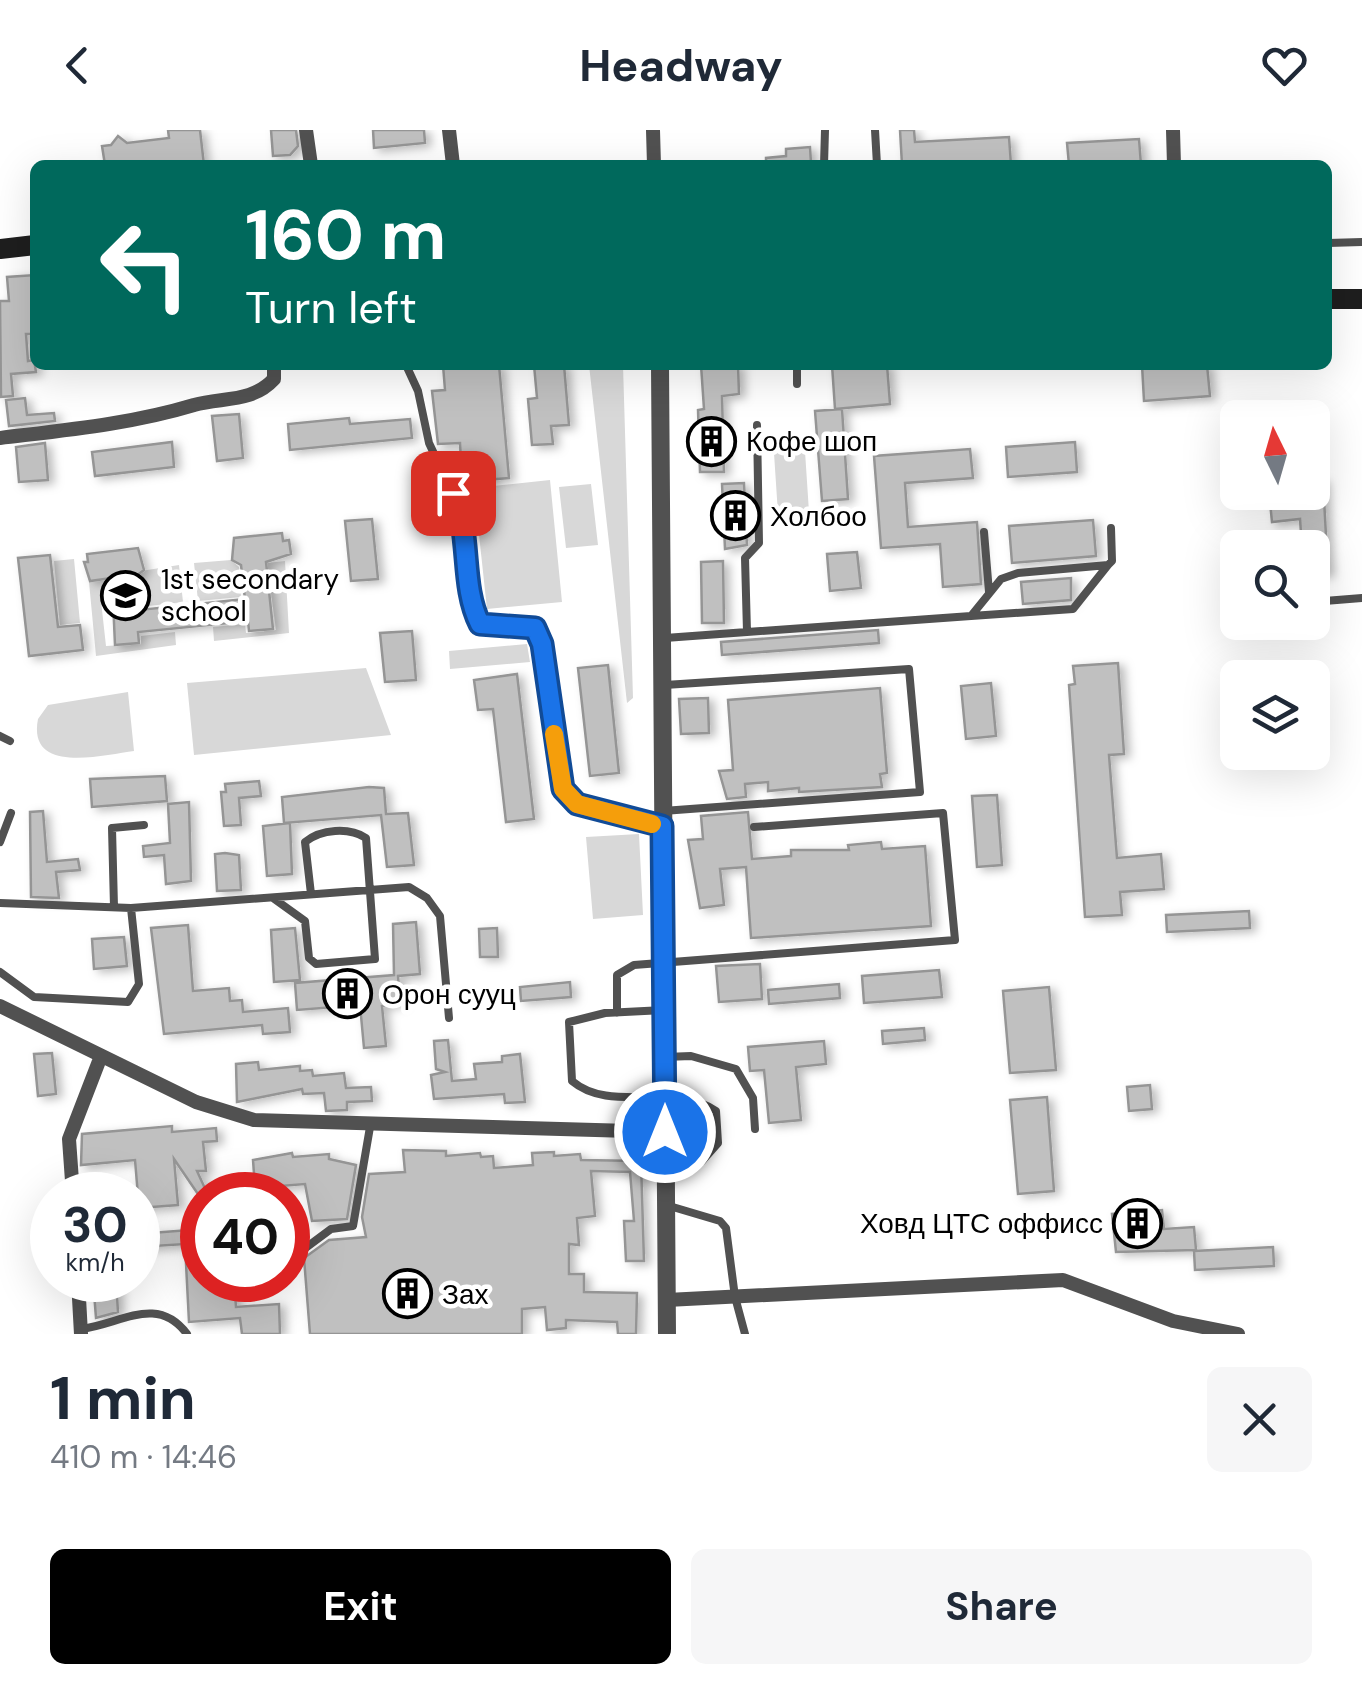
<!DOCTYPE html>
<meta charset="utf-8">
<style>
:root{--surface:#fff;--page:#f6f6f7;--text:#1f2937;--muted:#747a83;--accent:#000}
body{margin:0;font-family:"DM Sans",sans-serif;background:var(--page);color:var(--text);height:100vh;display:flex;flex-direction:column;font-size:38px;white-space:nowrap}
*{box-sizing:border-box;margin:0}
p{font-size:32px;color:var(--muted)}
.icon{flex:none;width:55px;height:55px;fill:none;stroke:currentColor;stroke-width:2;stroke-linecap:round;stroke-linejoin:round}
.map{position:relative;height:1204px;overflow:hidden}
.details{display:flex;flex-direction:column;background:var(--surface);flex:1}
.details>*{flex:none}
.hud{position:absolute;left:30px;top:30px;width:1302px;height:210px;border-radius:15px;box-shadow:0 10px 40px #0002;background:#00695c;color:#fff;overflow:hidden}
.needle{width:65px;rotate:355deg}
.fabs{position:absolute;left:1220px;top:270px;display:grid;gap:20px}
.fabs a{display:grid;place-items:center;width:110px;height:110px;border-radius:15px;background:var(--surface);box-shadow:0 10px 40px #0002;font-size:50px}
.speed{position:absolute;left:30px;top:1042px;display:flex;gap:20px;font-size:50px;font-weight:700;text-align:center}
.speed>*{display:grid;place-content:center;width:130px;height:130px;border-radius:50%;background:var(--surface);box-shadow:0 10px 40px #0002;line-height:1}
.speed small{font-size:25px;font-weight:400}
.speed .limit{border:15px solid #d22;background:#fff;color:#111}
.pin{position:absolute;display:grid;place-items:center;width:85px;height:85px;color:#fff;margin:-42px;border-radius:20px;box-shadow:0 5px 15px #0006}
.me{position:absolute;width:110px;margin:-55px;rotate:0deg;stroke-linejoin:round;filter:drop-shadow(0 0 8px #0008)}
.turn{display:flex;align-items:center;gap:35px;height:210px;padding:0 50px;font-size:45px}
.turn .icon{width:130px;height:130px;stroke-width:2.5}
.turn b{display:block;font-size:70px;line-height:85px}
.round{display:grid;place-items:center;flex:none;width:105px;height:105px;border-radius:15px;background:var(--page)}
.headline{display:flex;align-items:center;justify-content:space-between;height:170px;padding:0 50px}
h1{font-size:60px;font-weight:700;line-height:75px}
.button{display:flex;gap:20px;margin-top:auto;padding:20px 50px}
.button a{flex:1;height:115px;border-radius:15px;background:var(--accent);color:#fff;font-size:40px;font-weight:700;line-height:115px;text-align:center}
.button a+a{background:var(--page);color:var(--text)}
header{display:flex;justify-content:space-between;align-items:center;height:130px;padding:0 50px;background:var(--surface);font-size:45px;font-weight:700}
.map>svg:first-child{display:block}
.green{fill:#d8d8d8}
.building{fill:#c0c0c0;stroke:#959595;stroke-width:2.5;filter:url(#shadow)}
.lines{fill:none;stroke-linecap:round;stroke-linejoin:round}
.service{stroke:#515151;stroke-width:8}
.minor{stroke:#515151;stroke-width:14}
.tertiary{stroke:#515151;stroke-width:18}
.secondary{stroke:#1e1e1e;stroke-width:20}
.route-casing{stroke:#114b97;stroke-width:25}
.route{stroke:#1a73e8;stroke-width:18}
.slow{stroke:#f59e0b;stroke-width:18}
.labels{text-anchor:middle;stroke-width:9;stroke-linejoin:round;paint-order:stroke}
.poi-label{font-size:28px;fill:#000;stroke:#fff;text-anchor:start}
</style>
<header><svg class="icon" aria-label="back" viewBox="0 0 24 24"><path d="M15 5l-7 7 7 7"/></svg>Headway<svg class="icon" aria-label="heart" viewBox="0 0 24 24"><path d="M12 20l-8-8c-3-5 5-10 8-4 3-6 11-1 8 4z"/></svg></header>
<div class="map">
<svg width="1362" height="1204" viewBox="0 0 1362 1204">
<defs>
<filter id="shadow"><feDropShadow dx="5.5" dy="3" stdDeviation="5" flood-color="#0004"/></filter>
</defs>
<rect width="100%" height="100%" fill="#fff"/>
<path class="green" d="M589 235H623L633 568 627 573Z
M804 306 809 382 778 384 773 308Z
M550 350 562 472 487 479 474 358Z
M591 354 598 415 566 418 559 357Z
M74 429 80 493 60 495 54 431Z
M231 430 239 437 241 467 198 471 194 433Z
M285 431 289 503 214 511 213 497 245 494 246 503 276 500 267 433Z
M179 435 183 472 140 477 137 447 141 441Z
M109 450 111 470 101 471 106 516 141 514V506L175 502 176 515 96 526 89 452Z
M527 514 530 532 450 539 449 521Z
M366 538 391 605 194 625 187 553Z
M128 562 134 621C103 625 27 645 38 589L48 575Z
M639 704 643 785 593 789 586 707Z"/>
<path class="building" d="M168 0H200L204 35H105L102 16 111 15 118 6 127 13 169 8Z
M271 0H296L298 16 290 25 273 26Z
M373 0H424L425 13 374 18Z
M900 0H914L915 12 1009 7 1011 35H902Z
M1139 9 1141 35H1069L1067 13Z
M810 17 811 33 806 35H766V28L786 26V19Z
M35 145V204H26L28 231 34 230 36 242 11 244 13 266 1 267 0 171H9L7 147Z
M443 235H499L509 348 472 351 470 331 461 332 460 313 438 314 432 261 445 260Z
M534 235H564L569 295 551 296 553 314 532 315 528 269 537 268Z
M701 235H738L739 264 722 266 724 342H700L698 280 704 279Z
M832 235H887L890 274 835 279Z
M1142 235H1207L1210 266 1144 271Z
M25 268 27 285 54 283 55 291 9 296 6 270Z
M842 279 848 369 822 371 815 281Z
M239 284 243 328 217 331 212 286Z
M349 288 350 294 410 289 412 308 290 320 288 294Z
M172 312 174 337 95 346 92 322Z
M1075 312 1077 342 1008 347 1006 317Z
M45 313 48 350 19 352 16 317Z
M970 319 973 348 905 353 908 397 977 392 981 454 943 457 940 414 881 418 874 326Z
M1323 350 1328 443 1312 444V418H1302L1300 389 1272 392 1269 362H1312V351Z
M744 353 747 415 725 419 722 354Z
M372 389 378 449 351 451 345 391Z
M1093 390 1096 426 1012 433 1009 396Z
M282 403 283 411 289 410 291 424 266 432 273 499 249 501 248 491 138 502 139 513 115 515 112 448 90 451 84 432H88L87 424 138 418 144 440 136 446 140 480 245 469 241 435 232 430 234 408Z
M857 422 861 458 830 461 827 424Z
M50 425 58 497 80 495 83 520 29 526 18 428Z
M723 431 724 493H702L701 432Z
M1071 448V470L1023 474 1021 452Z
M878 500 879 513 722 525 721 512Z
M412 501 416 550 385 552 380 503Z
M1118 533 1124 624 1109 625 1117 728 1161 724 1164 759 1120 762 1122 785 1085 787 1069 555 1075 554 1073 536Z
M608 535 619 643 590 646 578 538Z
M517 544 534 689 506 692 493 579 478 580 474 550Z
M991 553 996 606 966 609 961 556Z
M880 558 887 643 880 644 882 657 799 662V658L768 661V652L745 654 746 667 727 669 719 641 733 640 728 570Z
M708 568 709 603 681 604 679 569Z
M165 646 167 671 92 677 90 649Z
M259 651 261 666 239 668 241 695 224 696 221 662H226L225 654Z
M369 657 384 658 386 684 408 683 414 735 387 737 381 685 284 693 282 667Z
M997 665 1002 735 977 737 972 666Z
M189 672 191 751 166 754 164 725 144 727 143 716 170 713 168 674Z
M43 681 47 732 78 729 80 740 56 742 59 768 31 767 30 682Z
M748 682 752 729 791 726V720H849L848 715 881 712 882 719 925 716 931 796 751 808 746 737 720 739 724 775 700 778 688 710 703 709 701 686Z
M290 693 292 744 267 746 263 696Z
M225 723 239 725 241 760 217 761 215 724Z
M1249 781 1250 798 1167 802 1166 785Z
M416 792 420 844 398 846 400 872 382 876 386 916 364 918 360 875 297 880 295 853 394 845 393 794Z
M188 795 193 861 229 858 230 871 242 870 243 882 288 878 290 902 263 904 262 895 164 904 151 798Z
M295 798 300 850 274 852 271 800Z
M497 798 498 827H480L479 799Z
M124 807 127 836 94 839 92 809Z
M760 834 762 869 719 872 716 836Z
M939 840 942 867 864 873 862 846Z
M570 852 571 867 521 871 520 857Z
M839 854 840 868 769 874 768 860Z
M1049 857 1056 940 1010 943 1003 861Z
M924 898 925 910 883 914 882 901Z
M448 910 452 951 476 949 474 934 502 932V926L520 924 525 972 505 973 504 964 434 969 431 945 445 942 436 939 434 911Z
M824 911 826 934 796 937 801 990 769 993 764 940 750 941 748 917Z
M52 923 56 964 38 966 34 924Z
M258 932 259 940 300 936V941L312 940 313 946 344 943 346 958 371 957 372 971 347 972V980L326 981 324 963 303 964 302 959 237 972 236 934Z
M1150 955 1152 979 1129 981 1127 957Z
M1047 967 1054 1061 1018 1064 1010 970Z
M172 996V1002L216 998 217 1011 203 1012 206 1041H197L208 1065H202V1070L174 1029 178 1075 139 1078 135 1030 81 1035 82 1004Z
M403 1020 446 1021V1026L480 1023 481 1027 493 1026 494 1038 533 1035 532 1023 554 1022V1026L580 1024 581 1030 641 1031 644 1131H626L624 1091H634L630 1042 591 1041 595 1086 577 1088 579 1115 569 1114V1144H584V1162L637 1163 636 1204H618L617 1192 566 1190V1198L547 1200 545 1177 522 1179V1204H310L304 1128 329 1110 366 1107 362 1087 369 1044 405 1042Z
M292 1023 293 1027 329 1024V1029L356 1035 347 1089 312 1091 305 1054 255 1058 253 1030Z
M1162 1080 1164 1099 1194 1097 1196 1120 1116 1122 1112 1084Z
M202 1099V1114L197 1115 200 1150H234L236 1177 279 1174 280 1204H242L240 1188 189 1192 185 1114 138 1117V1104Z
M1273 1117 1274 1136 1195 1140 1194 1121Z
M93 1150H116L118 1182 96 1188Z"/>
<g class="lines">
<path class="service" d="M875 0 877 35
M824 35 825 0
M1328 113 1362 112
M406 235 418 261 429 313 464 388 476 486 480 493 535 498 542 514 563 659 577 674 662 696
M797 235V254
M984 402 989 462
M1312 472 1362 468
M971 486 1073 479 1108 435
M747 502 971 486 1001 449 1018 443 1108 435 1112 431 1111 398
M665 508 747 502 745 428 759 413 757 295
M0 606 10 611
M663 681 920 662 909 539 665 555
M0 712 11 683
M273 768 305 791 309 828 316 834 375 829 366 708C349 697 321 699 305 712L311 764
M0 773 131 778 409 757 427 768 440 786 449 888
M114 777 112 698 144 695
M0 842 34 867 128 872 139 854 131 778
M664 880 605 883 569 892 572 951C611 984 673 951 716 981L718 1013 702 1031 666 1040
M617 883V845L634 835 955 810 943 683 754 697
M665 927 691 926 736 939 753 968 755 999
M666 1075 720 1091 726 1098 735 1167
M288 1131 331 1099 353 1096 370 997
M735 1167 745 1204
M81 1199C121 1194 157 1164 187 1204"/>
<path class="minor" d="M306 0 311 35
M449 0 453 35
M653 0 654 35
M1173 0 1174 35
M0 308C66 300 131 294 194 275 223 267 252 273 274 249V235
M0 876 196 972 254 990 665 1002
M73 1065 69 1009 101 926
M78 1150 81 1204
M667 1170 1063 1150 1173 1191 1238 1204"/>
<path class="tertiary" d="M660 235 667 1204"/>
<path class="secondary" d="M0 119 35 115
M1328 169H1362"/>
</g>
<g class="lines">
<defs>
<path id="route" d="M453 363C472 404 460 454 480 494L535 498 542 514 563 659 577 674 662 696 665 1002"/>
</defs>
<use href="#route" class="route-casing"/>
<use href="#route" class="route"/>
<path class="slow" d="M554 604 563 659 577 674 652 694"/>
</g>
<defs>
<symbol id="building-ring" viewBox="-11 -11 22 22"><circle r="9.5" fill="#fff" stroke="#000" stroke-width="1.5"/><path d="M-4-6H4V6H1V3H-1V6H-4ZM-2.5-4.3h1.7v1.8h-1.7ZM.8-4.3h1.7v1.8H.8ZM-2.5-1h1.7V.8h-1.7ZM.8-1h1.7V.8H.8Z" fill="#000"/></symbol>
<symbol id="school-ring" viewBox="-11 -11 22 22"><circle r="9.5" fill="#fff" stroke="#000" stroke-width="1.5"/><path d="M0-5L7-2L0 1L-7-2ZM-4 1L0 2.5L4 1V4Q0 6-4 4Z" fill="#000"/></symbol>
</defs>
<g fill-rule="evenodd">
<use href="#building-ring" x="684" y="284" width="55" height="55"/>
<use href="#building-ring" x="708" y="358" width="55" height="55"/>
<use href="#school-ring" x="98" y="438" width="55" height="55"/>
<use href="#building-ring" x="320" y="836" width="55" height="55"/>
<use href="#building-ring" x="1110" y="1066" width="55" height="55"/>
<use href="#building-ring" x="380" y="1136" width="55" height="55"/>
</g>
<g class="labels">
<g class="poi-label">
<text x="746" y="321">Кофе шоп</text>
<text x="770" y="396">Холбоо</text>
<text x="161" y="459">1st secondary<tspan x="161" dy="32">school</tspan></text>
<text x="382" y="874">Орон сууц</text>
<text x="1103" y="1103" text-anchor="end">Ховд ЦТС оффисс</text>
<text x="442" y="1174">Зах</text>
</g>
</g>
</svg>
<div class="fabs">
<a><svg class="needle" viewBox="-14 -14 28 28"><path d="M0-13l5 13h-10z" fill="#e53935"/><path d="M0 13l5-13h-10z" fill="#747a83"/></svg></a>
<a><svg class="icon" aria-label="search" viewBox="0 0 24 24"><circle cx="10" cy="10" r="6"/><path d="M15 15l6 6"/></svg></a>
<a><svg class="icon" aria-label="layers" viewBox="0 0 24 24"><path d="M12 4l9 5-9 5-9-5zM3 14l9 5 9-5"/></svg></a>
</div>
<div class="speed"><div>30<small>km/h</small></div><div class="limit">40</div></div>
<div class="pin" style="left:453px;top:363px;background:#d93025"><svg class="icon" aria-label="arrive" viewBox="0 0 24 24"><path d="M6 21V4h12l-3 4 3 4H6"/></svg></div>
<svg class="me" style="left:665px;top:1002px" viewBox="-20 -20 40 40"><circle r="17" fill="#1a73e8" stroke="#fff" stroke-width="3"/><path d="M0-11L8 9 0 5-8 9z" fill="#fff"/></svg>
<div class="hud">
<div class="turn"><svg class="icon" aria-label="left" viewBox="0 0 24 24"><path d="M17 20v-9H6M10 6l-5 5 5 5"/></svg><div><b>160 m</b>Turn left</div></div>
</div>
</div>
<section class="details">
<div class="headline"><div><h1>1 min</h1><p>410 m · 14:46</p></div><a class="round"><svg class="icon" aria-label="close" viewBox="0 0 24 24"><path d="M6 6l12 12M18 6L6 18"/></svg></a></div>
<div class="button"><a>Exit</a><a>Share</a></div>
</section>
